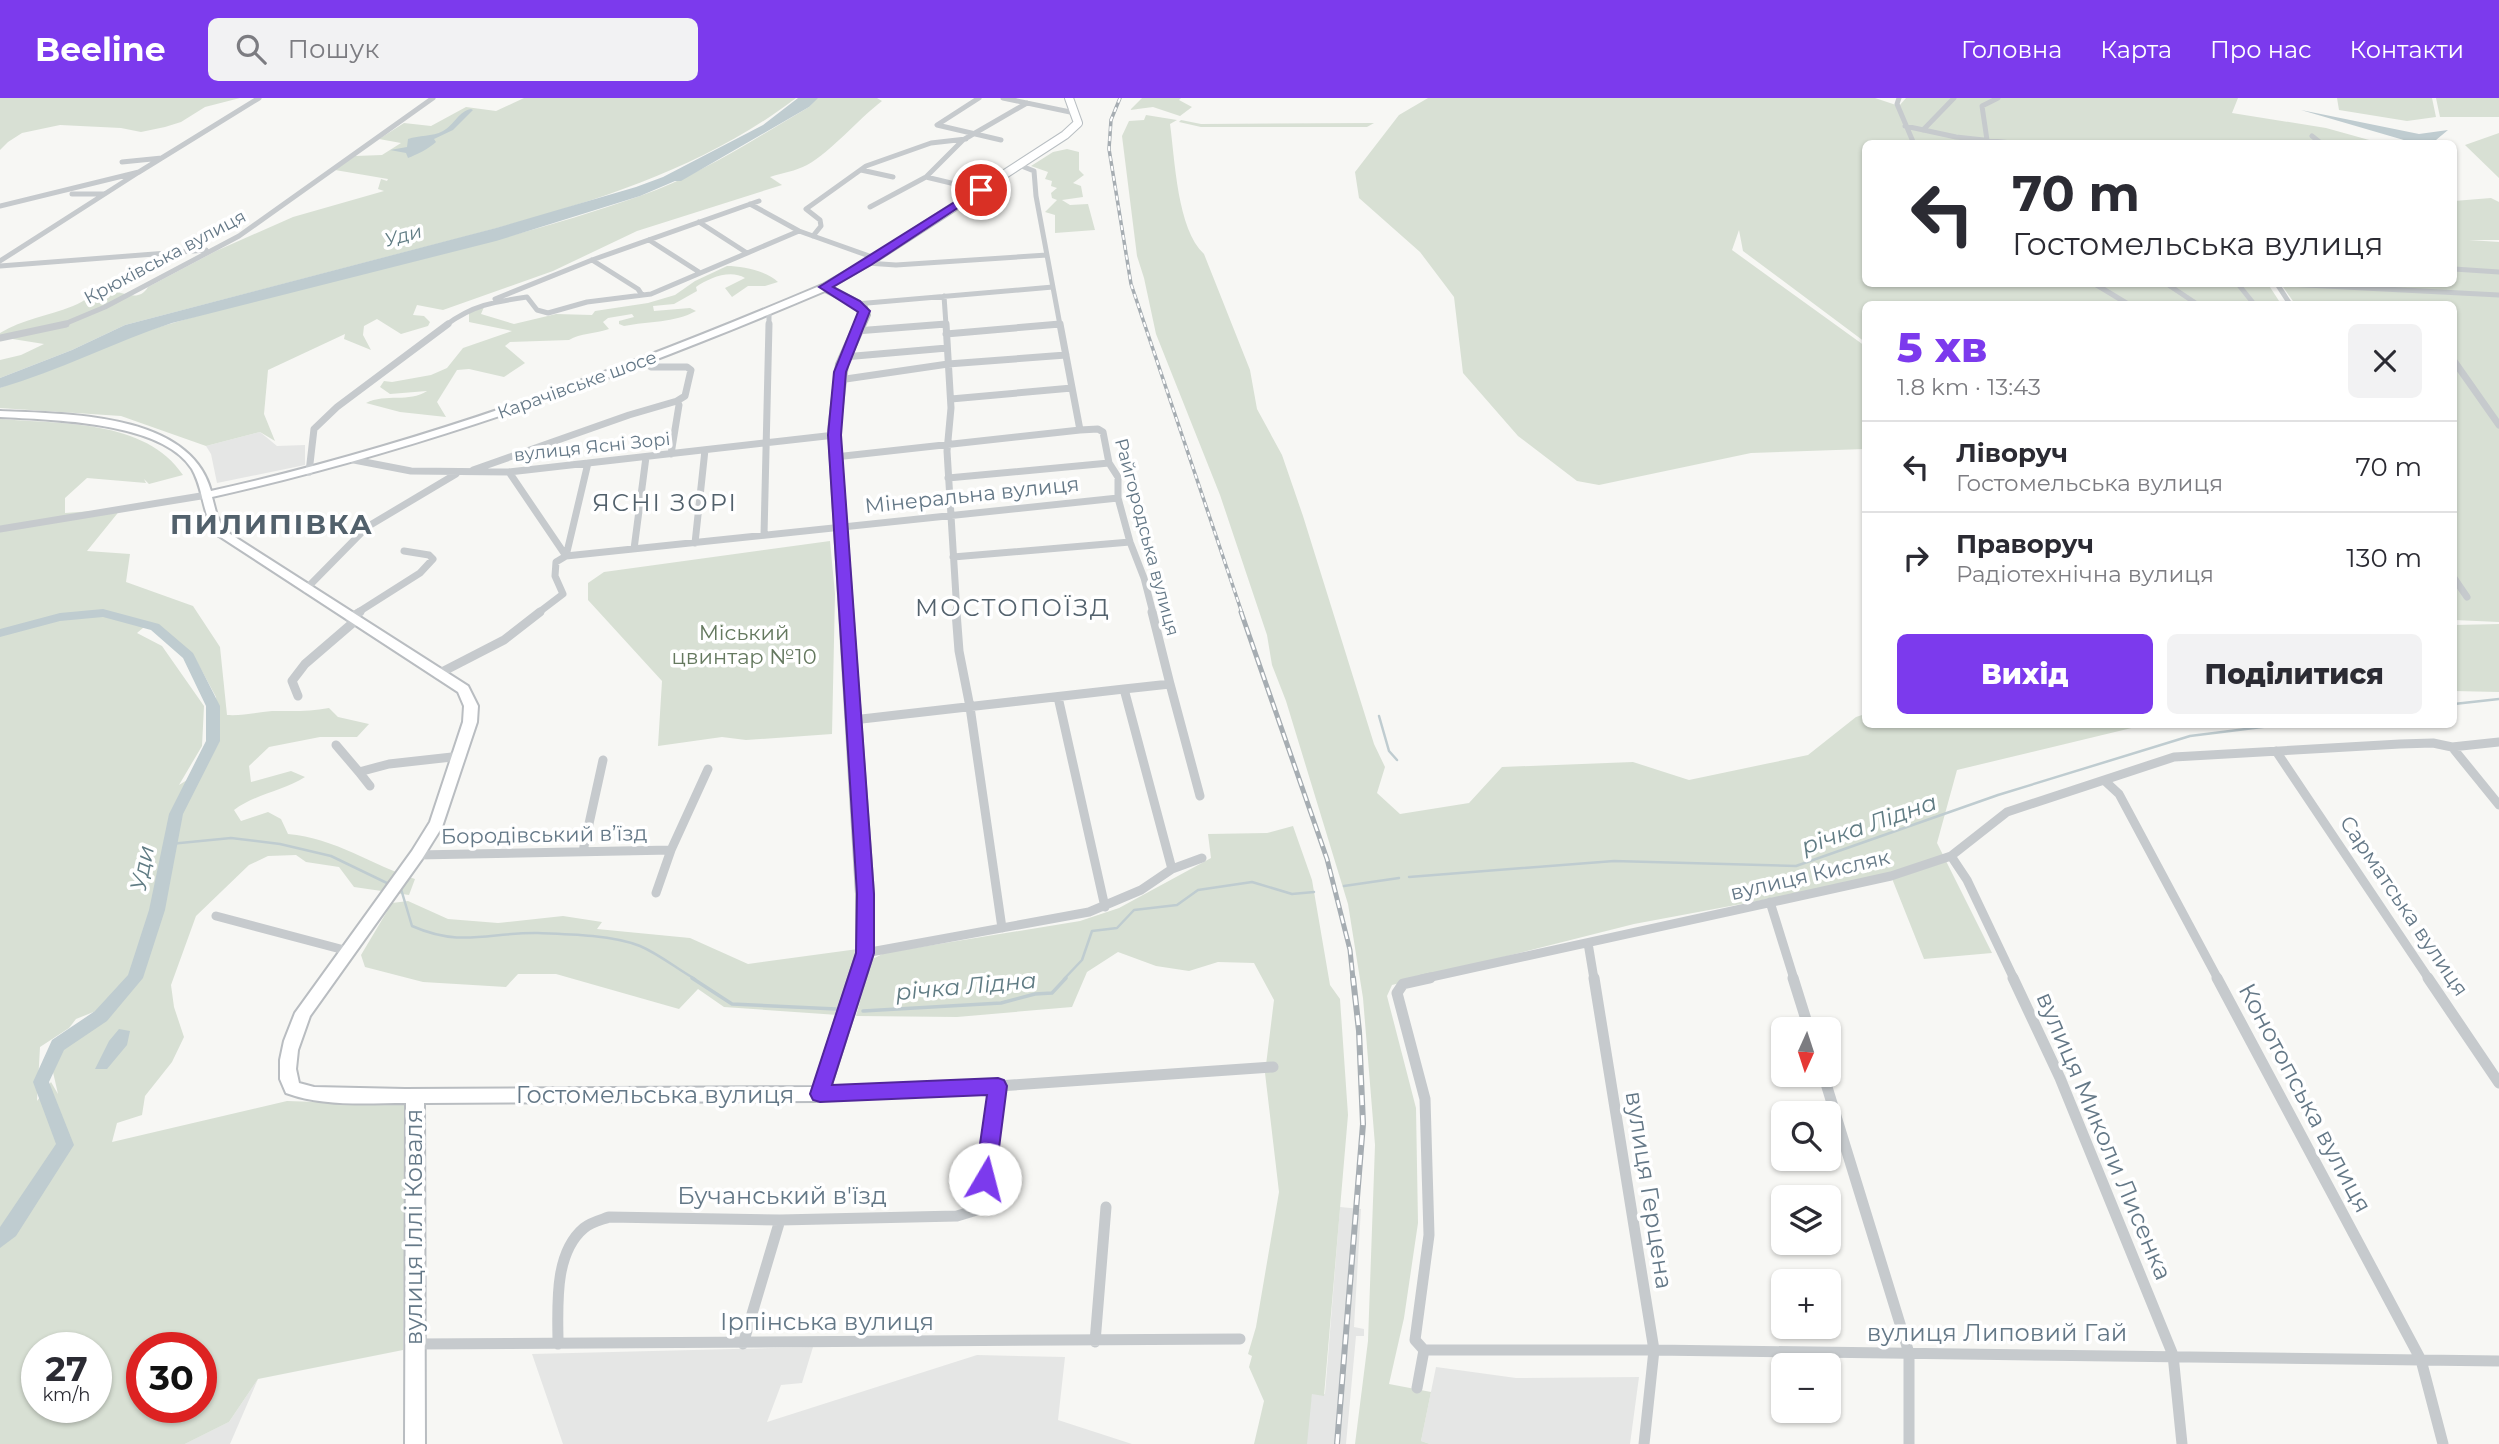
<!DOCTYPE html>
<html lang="uk">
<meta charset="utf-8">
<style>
:root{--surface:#fff;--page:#f2f2f3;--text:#2b2b33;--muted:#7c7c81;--line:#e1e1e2;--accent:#7c3aed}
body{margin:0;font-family:Montserrat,sans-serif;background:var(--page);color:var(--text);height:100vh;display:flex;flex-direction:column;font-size:26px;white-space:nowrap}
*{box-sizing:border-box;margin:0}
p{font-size:23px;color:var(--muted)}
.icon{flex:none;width:38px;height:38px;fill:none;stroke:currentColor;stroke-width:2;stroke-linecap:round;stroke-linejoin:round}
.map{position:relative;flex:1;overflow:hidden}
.side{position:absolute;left:1862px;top:203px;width:595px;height:427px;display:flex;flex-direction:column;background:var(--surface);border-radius:10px;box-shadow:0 2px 5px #0004}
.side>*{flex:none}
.top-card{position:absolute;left:1862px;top:42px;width:595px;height:147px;border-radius:10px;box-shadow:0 2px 5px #0004;background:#fff;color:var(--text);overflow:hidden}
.needle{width:46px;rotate:183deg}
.tools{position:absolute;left:1771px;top:919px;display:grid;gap:14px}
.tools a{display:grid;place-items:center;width:70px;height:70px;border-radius:10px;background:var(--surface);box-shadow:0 2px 5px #0004;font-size:35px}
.speed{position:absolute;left:21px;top:1234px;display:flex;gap:14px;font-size:35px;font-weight:700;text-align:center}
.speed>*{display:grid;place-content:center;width:91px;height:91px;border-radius:50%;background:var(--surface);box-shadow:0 2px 5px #0004;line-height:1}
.speed small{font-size:18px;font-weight:400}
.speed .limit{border:10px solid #d22;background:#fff;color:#111}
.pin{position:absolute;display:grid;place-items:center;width:60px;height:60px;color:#fff;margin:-30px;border:4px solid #fff;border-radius:50%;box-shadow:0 2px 7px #0007}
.me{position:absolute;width:77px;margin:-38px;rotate:8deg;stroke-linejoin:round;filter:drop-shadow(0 0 5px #0008)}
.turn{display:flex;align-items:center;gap:24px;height:147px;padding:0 35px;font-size:32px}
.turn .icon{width:91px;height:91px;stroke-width:2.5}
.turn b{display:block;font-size:49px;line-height:60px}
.round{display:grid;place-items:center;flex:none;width:74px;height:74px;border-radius:10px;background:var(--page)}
.summary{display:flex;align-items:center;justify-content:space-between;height:119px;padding:0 35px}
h1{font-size:42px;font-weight:800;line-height:52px;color:var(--accent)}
.cta{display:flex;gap:14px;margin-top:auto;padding:14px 35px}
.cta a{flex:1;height:80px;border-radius:10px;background:var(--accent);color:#fff;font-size:28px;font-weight:800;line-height:80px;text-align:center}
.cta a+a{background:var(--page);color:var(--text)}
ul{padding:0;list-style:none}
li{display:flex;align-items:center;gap:21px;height:91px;padding:0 35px;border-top:2px solid var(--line)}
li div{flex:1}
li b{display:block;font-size:26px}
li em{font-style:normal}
header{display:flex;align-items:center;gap:42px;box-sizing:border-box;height:98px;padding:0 35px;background:var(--accent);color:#fff}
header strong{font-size:33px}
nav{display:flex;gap:38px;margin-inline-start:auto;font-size:24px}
.search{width:490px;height:63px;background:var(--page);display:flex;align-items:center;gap:18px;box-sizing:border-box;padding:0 24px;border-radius:10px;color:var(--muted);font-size:26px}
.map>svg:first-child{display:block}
.built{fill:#e5e6e5}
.green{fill:#d8e0d4;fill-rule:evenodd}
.water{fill:#bfccd0}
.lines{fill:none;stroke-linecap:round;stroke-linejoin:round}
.stream-far1{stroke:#bfccd0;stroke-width:2.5}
.stream{stroke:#bfccd0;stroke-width:3.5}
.river{fill:#bfccd0;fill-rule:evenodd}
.secondary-casing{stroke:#b8bec2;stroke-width:10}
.primary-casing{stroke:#b9bdc1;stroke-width:4}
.minor-far3{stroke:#c6cacd;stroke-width:5}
.minor-far2{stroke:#c6cacd;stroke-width:7}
.minor-far1{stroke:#c6cacd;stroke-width:9}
.minor{stroke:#c6cacd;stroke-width:11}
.secondary{stroke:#fff;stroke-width:8}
.primary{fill:#fff;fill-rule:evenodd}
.rail-far2-casing{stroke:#a6adb2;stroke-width:3.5}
.rail-far1-casing{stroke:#a6adb2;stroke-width:5}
.rail-casing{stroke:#a6adb2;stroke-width:6}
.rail-far2{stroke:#fff;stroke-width:2;stroke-dasharray:5;stroke-linecap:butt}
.rail-far1{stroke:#fff;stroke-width:2.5;stroke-dasharray:8;stroke-linecap:butt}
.rail{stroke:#fff;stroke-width:3.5;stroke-dasharray:10;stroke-linecap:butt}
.route{fill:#7c3aed;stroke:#51269a;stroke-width:2}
.labels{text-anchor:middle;stroke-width:7;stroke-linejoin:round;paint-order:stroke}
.far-street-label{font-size:18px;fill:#647887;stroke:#fff}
.far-water-label{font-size:19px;font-style:italic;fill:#5f7b83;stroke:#fff}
.street-label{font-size:21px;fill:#647887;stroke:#fff}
.park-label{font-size:21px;fill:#65795f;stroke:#fff}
.water-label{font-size:23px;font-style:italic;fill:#5f7b83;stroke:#fff}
.quarter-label{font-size:24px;letter-spacing:2px;fill:#52616c;stroke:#fff}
.near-street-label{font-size:24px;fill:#647887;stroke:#fff}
.district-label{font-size:28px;font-weight:bold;letter-spacing:2px;fill:#52616c;stroke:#fff}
</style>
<header>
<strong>Beeline</strong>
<div class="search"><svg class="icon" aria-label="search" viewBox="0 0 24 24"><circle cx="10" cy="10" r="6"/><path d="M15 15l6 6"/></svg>Пошук</div>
<nav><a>Головна</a><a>Карта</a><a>Про нас</a><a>Контакти</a></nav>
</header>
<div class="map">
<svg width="2499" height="1346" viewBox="0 0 2499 1346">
<rect width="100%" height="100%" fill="#f7f7f4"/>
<path class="built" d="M260 334 277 348 305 347V367L217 385 211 356 206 348Z
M1340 1109 1361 1111 1354 1229 1364 1231V1238H1356L1346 1346H1305L1312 1295 1325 1296Z
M813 1249 802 1285 781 1287 767 1324 977 1257 1065 1259 1058 1322 1132 1346H563L532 1256Z
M1436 1269 1516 1280 1639 1279 1630 1346H1430L1421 1343Z
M258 1281 230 1346H185L229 1324Z"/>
<path class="green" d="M0 0H240L205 9 181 24 165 29 141 34 121 30 60 27 22 35 8 44 0 52Z
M524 0H796C685 85 547 117 413 152 317 177 221 202 125 227L72 252 0 280V262L21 257 44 246 0 239V235C23 221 48 218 73 208 86 203 93 194 108 193 122 192 138 206 148 189L216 153 293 119 384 93 378 91 381 81 387 83 388 81 335 72 355 58 382 57 401 45 379 41 404 25 431 28 466 9 496 13Z
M817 0H877L882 3C857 22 832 53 807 67 796 73 782 75 770 79L782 87 637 133 553 173 443 212 417 207 413 217 424 218 430 224 428 228 401 236 377 221 364 228 363 237 371 252 344 241 345 236 268 272 264 316 275 343 260 334 206 348 121 318 0 310V290C44 272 88 251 133 237 300 185 474 156 640 98 700 77 754 41 809 9Z
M1142 0H1181L1179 2 1192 9 1180 18 1153 9 1130 12Z
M1428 0H1875L1899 8 1906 0H2238L2232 15 2326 30 2380 45 1866 46V186H2268L2281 206H1866L1865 244 1743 153 1739 132 1732 152 1865 248V351L1751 355 1599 387 1577 383 1518 338 1463 275 1454 199 1420 154 1359 100 1355 74 1399 17Z
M2337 0H2432L2436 19 2407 23 2339 12Z
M2436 0H2499V19H2440Z
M1146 17 1177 22 1170 26C1175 62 1177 131 1204 156L1250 272 1257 311 1282 357 1303 418 1374 646 1385 669 1377 695 1400 716 1469 705 1502 669 1633 664 1689 682 1808 657 1856 619 1865 616 1866 626 2144 627 1957 672 1937 745 1992 855 1924 861 1891 778 1634 826 1392 887 1387 898 1416 1010 1418 1125 1404 1220 1389 1286 1431 1294 1421 1343 1430 1346H1355L1368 1243 1375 1047 1363 900 1348 806 1286 603 1272 567 1267 537 1220 397 1156 236 1144 180 1137 158 1122 38 1129 23 1144 22Z
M1181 22 1201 26 1374 25 1367 29H1201L1179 24Z
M2499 35V80L2465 47Z
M1067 51 1079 54V72L1084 77 1073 85 1081 88 1083 99 1062 102 1070 107 1088 106 1095 132 1055 135V117L1045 114 1057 102 1052 100 1051 95 1057 90 1051 88 1052 83 1045 81 1048 74 1031 68 1053 54Z
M2491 100 2499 104V142H2469L2499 144V524L2454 522V206H2295L2281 186H2454V103Z
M727 168C742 168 767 173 778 184L765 188H748L732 199 725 190 745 180C730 171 709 180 696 189L697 193 674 206 653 208 654 213 690 210 696 213C674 225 649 223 624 228L619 226V223L634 219 632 216 608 220 603 224 609 231C596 236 580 235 569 242L510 244 505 248 525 265 504 279 469 271 457 272 437 304 446 319 400 314 366 305C386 295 409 305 427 293L390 296 380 289 384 283 392 284 431 277 447 270 463 250 512 233 469 224V214L484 209 481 216 514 226 556 216 592 217 595 213 648 205 675 197 695 183Z
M0 321C59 326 146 321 183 377L149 386 144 381 146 385 87 380 65 400V415L121 411 87 453 130 456 126 484 193 508 220 549 227 617C243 618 257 614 272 613 292 613 309 614 329 610L338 619 369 626 357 639H320L269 649 249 668 251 684 291 673 305 679C283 693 255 696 234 712L241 723 268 714 281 721 288 736C335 740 372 767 415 781L409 797 354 789 339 769 306 764 296 757 268 758 249 767 196 818 171 887 174 909 184 939 172 964 145 998 142 1017 117 1025 112 1044 287 1003 406 1007 403 1252 258 1281 229 1324 185 1346H0V537L16 532H0ZM150 524 196 562 216 599 219 644 180 715 164 796 140 873 101 918 66 944 53 974 58 996 51 984 37 1003 40 949 69 930 76 921 101 911 132 875 153 810 173 719 192 679 179 687 202 648 204 608 162 548 137 535ZM37 1250H96V1309H37ZM142 1250H201V1309H142Z
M830 443 835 496 832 636 746 642 722 639 658 648 662 583 588 502V485L604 474Z
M2499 526V594L2454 593V527Z
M1293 728 1312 782 1330 887 1340 901 1348 1017 1324 1298 1312 1296 1307 1346H1254L1264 1303 1249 1269 1252 1258 1248 1256 1256 1229 1279 1094 1265 975 1274 902 1254 865 1218 864 1189 873 1156 868 1118 854 1087 874 1072 909 957 919 856 918 871 862 884 855 1080 823 1119 810 1211 760 1208 736 1267 735Z
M408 803 448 821 498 825 563 818 602 824 597 831 690 840 748 866 858 851 838 917 724 909 698 891 679 911 556 876H518L506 889 423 884 365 869 361 857 392 805Z"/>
<path class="water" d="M798 0H818L809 9 681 83H675L640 98 496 143 172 225C114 244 59 273 0 290V280L72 252 125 227 496 130 636 89 663 79 763 27Z
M471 11 473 12 453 32 434 41 436 44C430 50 416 57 408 60L406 55 390 52 407 49 408 41C419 37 432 39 443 33 454 27 459 13 471 11Z
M2301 12 2419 36 2448 32 2436 42V45H2414Z
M119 931 130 933 127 947 107 971H95L109 943Z"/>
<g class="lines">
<path class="stream-far1" d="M2454 606 2499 601
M1379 618 1389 653 1397 662
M170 746 231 740 280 746 331 758 391 787
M1409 779 1614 763 1796 768 1998 697 2190 638 2286 626
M1344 788 1399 780
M401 791 412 828C462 850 489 834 538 835 568 836 613 837 640 848 659 856 677 871 695 881
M1064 881 1082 862 1092 833 1117 830 1134 812 1177 807 1198 792 1252 784 1292 796 1314 794"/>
<path class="stream" d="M692 880 732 906 836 911
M863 913 1001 905 1035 896 1052 895 1066 880"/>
<path class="river" d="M103 511 159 526 193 555 220 608V643L183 716 165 812 143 880 107 923 64 952 49 984 74 1047 16 1138 0 1150V1129L56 1046 33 984 52 942 95 913 128 877 149 812 169 716 206 643V608L183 560 151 532 103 519 60 523 0 539V531L60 515Z"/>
<defs>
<path id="secondary" d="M825 189 875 160 1065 37 1078 25 1069 0"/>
<path id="primary" d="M822 187H828L865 207 869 217 847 266 839 332 873 796V855L828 996 826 1001 820 1003 424 1005 425 1346H405L406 1005C367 1005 324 1009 286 995L280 981V962L284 943 295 915 412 753 430 724 463 624 464 608 458 594 216 436C202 416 204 392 192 371 162 323 51 322 0 319V313C65 316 190 314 211 393 421 346 624 271 822 187ZM825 193 858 210 859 217 837 266 829 332 857 796V855L814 989 405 991 314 989 299 985 296 971 298 952 310 918 422 761 442 729 477 624 478 608 468 588 224 432 217 418 212 399C423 352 627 277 825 193Z"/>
</defs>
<use href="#secondary" class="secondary-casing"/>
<use href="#primary" class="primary-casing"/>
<path class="minor-far3" d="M979 0 937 27 1001 42
M1003 0 1075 15
M1899 0 1897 6 1914 46
M1905 28 1956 39 2021 46
M1923 32 1954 0
M2312 38 2322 46
M1987 42 1982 8 1998 0
M122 64 162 60
M1019 67 1034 73 1036 98 1060 227
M861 72 893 79
M139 74 259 0
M926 79 980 92
M72 96H104
M750 106 799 133 875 160
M0 108 139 74 0 163
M870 109 926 79 963 42 1027 5
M699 124 747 155
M813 138 821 128 820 122 806 111 866 68 931 45 966 41
M649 142 699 174
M592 162 638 191 642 197
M867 165 896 167 1047 157
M0 168 206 152
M2454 171 2499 174
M2095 186 2128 206
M2167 186 2197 206
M2238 186 2254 206
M2277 186 2290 206
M2287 186 2499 197
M944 198 946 227
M495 201 592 162 759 103
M856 206 1053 189
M62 227 105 209 239 138 433 0
M446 227C473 207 493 204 527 199L537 212 548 215 587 204 651 196 799 133
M769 227V214
M929 227 946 226
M1044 227 1060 226"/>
<path class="minor-far2" d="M946 226 951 310 947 353 957 515
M1060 226 1080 332 1098 331 1103 334 1109 365 1118 379V400L1130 444 1144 480 1153 515
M856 233 946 226
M946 236 1060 226
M0 240 66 226
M844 259 947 250
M643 263 651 269H687L691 272 685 298 677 303 679 307 671 356
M2454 263 2499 327
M839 282 948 266 1066 257
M951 301 1072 290
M835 359 1080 332
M354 362 411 373 509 374 835 337
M473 372 629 317 677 303
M309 374 314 331 337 309 448 226
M509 374 566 458
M948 380 1109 365
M0 431 207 397
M764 437 769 226
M695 445 705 352
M634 451 646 359
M566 458 588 365
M953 459 1130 444
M2454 480 2467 499
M306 491 367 429 456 376
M357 515 420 475 433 461 429 457 404 453
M538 515 563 496 555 478 556 464 566 458 1118 400"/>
<path class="minor-far1" d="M956 514 959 553 970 609 1002 830
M1152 514 1170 586 1124 591 1172 771
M350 520 360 514
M438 576 504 542 540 514
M1170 586 1200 698
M298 598 292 583 305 566 355 523
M1058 599 1105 809
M853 622 1124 591
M336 647 359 674 389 666 461 658
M2452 649 2499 707
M2276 653 2429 881
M359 674 370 688
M2106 684 2119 696 2218 881
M583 753 603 662
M417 757 671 752
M1951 758 1967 782 2014 881
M656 795 671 752 708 671
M1770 804 1794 881
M216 818 348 853
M1588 845 1594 881
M865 855 1089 814 1141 792 1172 771 1202 760
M1422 881 1891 778 1951 758 2007 714 2174 659 2400 646 2433 645 2452 649 2499 644"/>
<path class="minor" d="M1430 880 1403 886 1397 895 1425 1001 1429 1137 1415 1242 1424 1252H1654L2499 1263
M1594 880 1654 1252 1644 1346
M1793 880 1809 931
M2013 880 2060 980 2173 1257 2182 1346
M2217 880 2421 1262 2443 1346
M2428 880 2499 985
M1823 976 1909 1255V1346
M820 996 998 988 1273 969
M1095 1244 1106 1109
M414 1246 1240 1241
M558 1246C558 1210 553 1156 584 1130 591 1124 601 1122 609 1119L780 1122 957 1118 980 1111 998 988
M743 1246 780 1122
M1417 1290 1424 1252"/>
<use href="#secondary" class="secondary"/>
<use href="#primary" class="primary"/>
<defs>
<path id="rail-far2" d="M1120 0 1111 22 1109 51 1131 186 1242 515"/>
<path id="rail-far1" d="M1241 514 1327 761 1350 852 1353 881"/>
<path id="rail" d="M1337 1346 1363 1026 1359 933 1353 880"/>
</defs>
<use href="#rail-far2" class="rail-far2-casing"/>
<use href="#rail-far1" class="rail-far1-casing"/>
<use href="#rail" class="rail-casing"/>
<use href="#rail-far2" class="rail-far2"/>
<use href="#rail-far1" class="rail-far1"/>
<use href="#rail" class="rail"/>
</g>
<path class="route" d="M977 90 985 92 871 167 833 189 860 203 870 213 846 274 841 337 874 796V855L832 987 998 980 1004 982 1007 988 995 1081 992 1087 985 1090 978 1087 975 1081 987 997 820 1004 813 1002 810 996 856 855 857 796 828 337 834 274 858 214 819 189Z"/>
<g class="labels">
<g class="far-street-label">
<text transform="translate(165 159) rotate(-28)" y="6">Крюківська вулиця</text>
<text transform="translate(577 287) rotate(-20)" y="6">Карачівське шосе</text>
<text transform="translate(592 349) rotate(-6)" y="6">вулиця Ясні Зорі</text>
<text transform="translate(1147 439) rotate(75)" y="6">Райгородська вулиця</text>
</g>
<g class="far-water-label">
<text transform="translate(403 137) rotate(-15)" y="7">Уди</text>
</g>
<g class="street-label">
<text transform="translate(972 397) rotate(-6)" y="7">Мінеральна вулиця</text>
<text transform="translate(544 737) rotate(-1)" y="7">Бородівський в’їзд</text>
<text transform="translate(1810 777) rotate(-13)" y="7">вулиця Кисляк</text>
<text transform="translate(2404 808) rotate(56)" y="7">Сарматська вулиця</text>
</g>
<g class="park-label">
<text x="744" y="542">Міський<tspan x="744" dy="24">цвинтар №10</tspan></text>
</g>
<g class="water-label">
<text transform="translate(1869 726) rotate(-19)" y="8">річка Лідна</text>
<text transform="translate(142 770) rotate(-79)" y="8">Уди</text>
<text transform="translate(966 888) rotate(-5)" y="8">річка Лідна</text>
</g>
<g class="quarter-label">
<text x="665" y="413">ЯСНІ ЗОРІ</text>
<text x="1013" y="518">МОСТОПОЇЗД</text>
</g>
<g class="near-street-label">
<text x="655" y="1005">Гостомельська вулиця</text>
<text transform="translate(2305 1000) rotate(62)" y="8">Конотопська вулиця</text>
<text transform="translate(2104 1038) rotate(67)" y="8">вулиця Миколи Лисенка</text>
<text transform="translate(1649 1092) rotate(81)" y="8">вулиця Герцена</text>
<text x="782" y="1106">Бучанський в'їзд</text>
<text transform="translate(414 1129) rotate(-90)" y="8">вулиця Іллі Коваля</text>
<text x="827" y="1232">Ірпінська вулиця</text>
<text x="1997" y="1243">вулиця Липовий Гай</text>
</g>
<g class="district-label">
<text x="272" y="436">ПИЛИПІВКА</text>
</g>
</g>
</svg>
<div class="tools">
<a><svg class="needle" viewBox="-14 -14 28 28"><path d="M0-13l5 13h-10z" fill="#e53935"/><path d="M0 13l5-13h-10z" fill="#7c7c81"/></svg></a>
<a><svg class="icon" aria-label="search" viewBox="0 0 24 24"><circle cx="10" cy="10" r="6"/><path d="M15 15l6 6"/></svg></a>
<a><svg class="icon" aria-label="layers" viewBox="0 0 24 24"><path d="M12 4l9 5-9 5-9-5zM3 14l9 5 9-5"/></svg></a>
<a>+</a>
<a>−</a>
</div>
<div class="speed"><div>27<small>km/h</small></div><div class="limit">30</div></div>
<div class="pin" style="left:981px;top:92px;background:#d93025"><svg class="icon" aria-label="arrive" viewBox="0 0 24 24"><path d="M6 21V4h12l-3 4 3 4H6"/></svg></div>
<svg class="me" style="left:985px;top:1081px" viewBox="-20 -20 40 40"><circle r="19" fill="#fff"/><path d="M0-13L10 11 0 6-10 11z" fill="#7c3aed"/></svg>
<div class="top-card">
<div class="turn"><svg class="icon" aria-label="left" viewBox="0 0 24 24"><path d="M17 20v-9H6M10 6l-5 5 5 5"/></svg><div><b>70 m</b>Гостомельська вулиця</div></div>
</div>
<section class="side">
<div class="summary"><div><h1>5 хв</h1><p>1.8 km · 13:43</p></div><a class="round"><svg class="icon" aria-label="close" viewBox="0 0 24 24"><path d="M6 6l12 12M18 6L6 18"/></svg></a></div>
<ul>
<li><svg class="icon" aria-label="left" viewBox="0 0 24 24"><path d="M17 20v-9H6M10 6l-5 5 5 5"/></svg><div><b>Ліворуч</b><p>Гостомельська вулиця</p></div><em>70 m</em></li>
<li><svg class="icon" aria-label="right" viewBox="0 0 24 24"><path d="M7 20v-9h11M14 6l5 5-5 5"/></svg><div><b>Праворуч</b><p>Радіотехнічна вулиця</p></div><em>130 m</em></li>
</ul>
<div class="cta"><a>Вихід</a><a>Поділитися</a></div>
</section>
</div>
